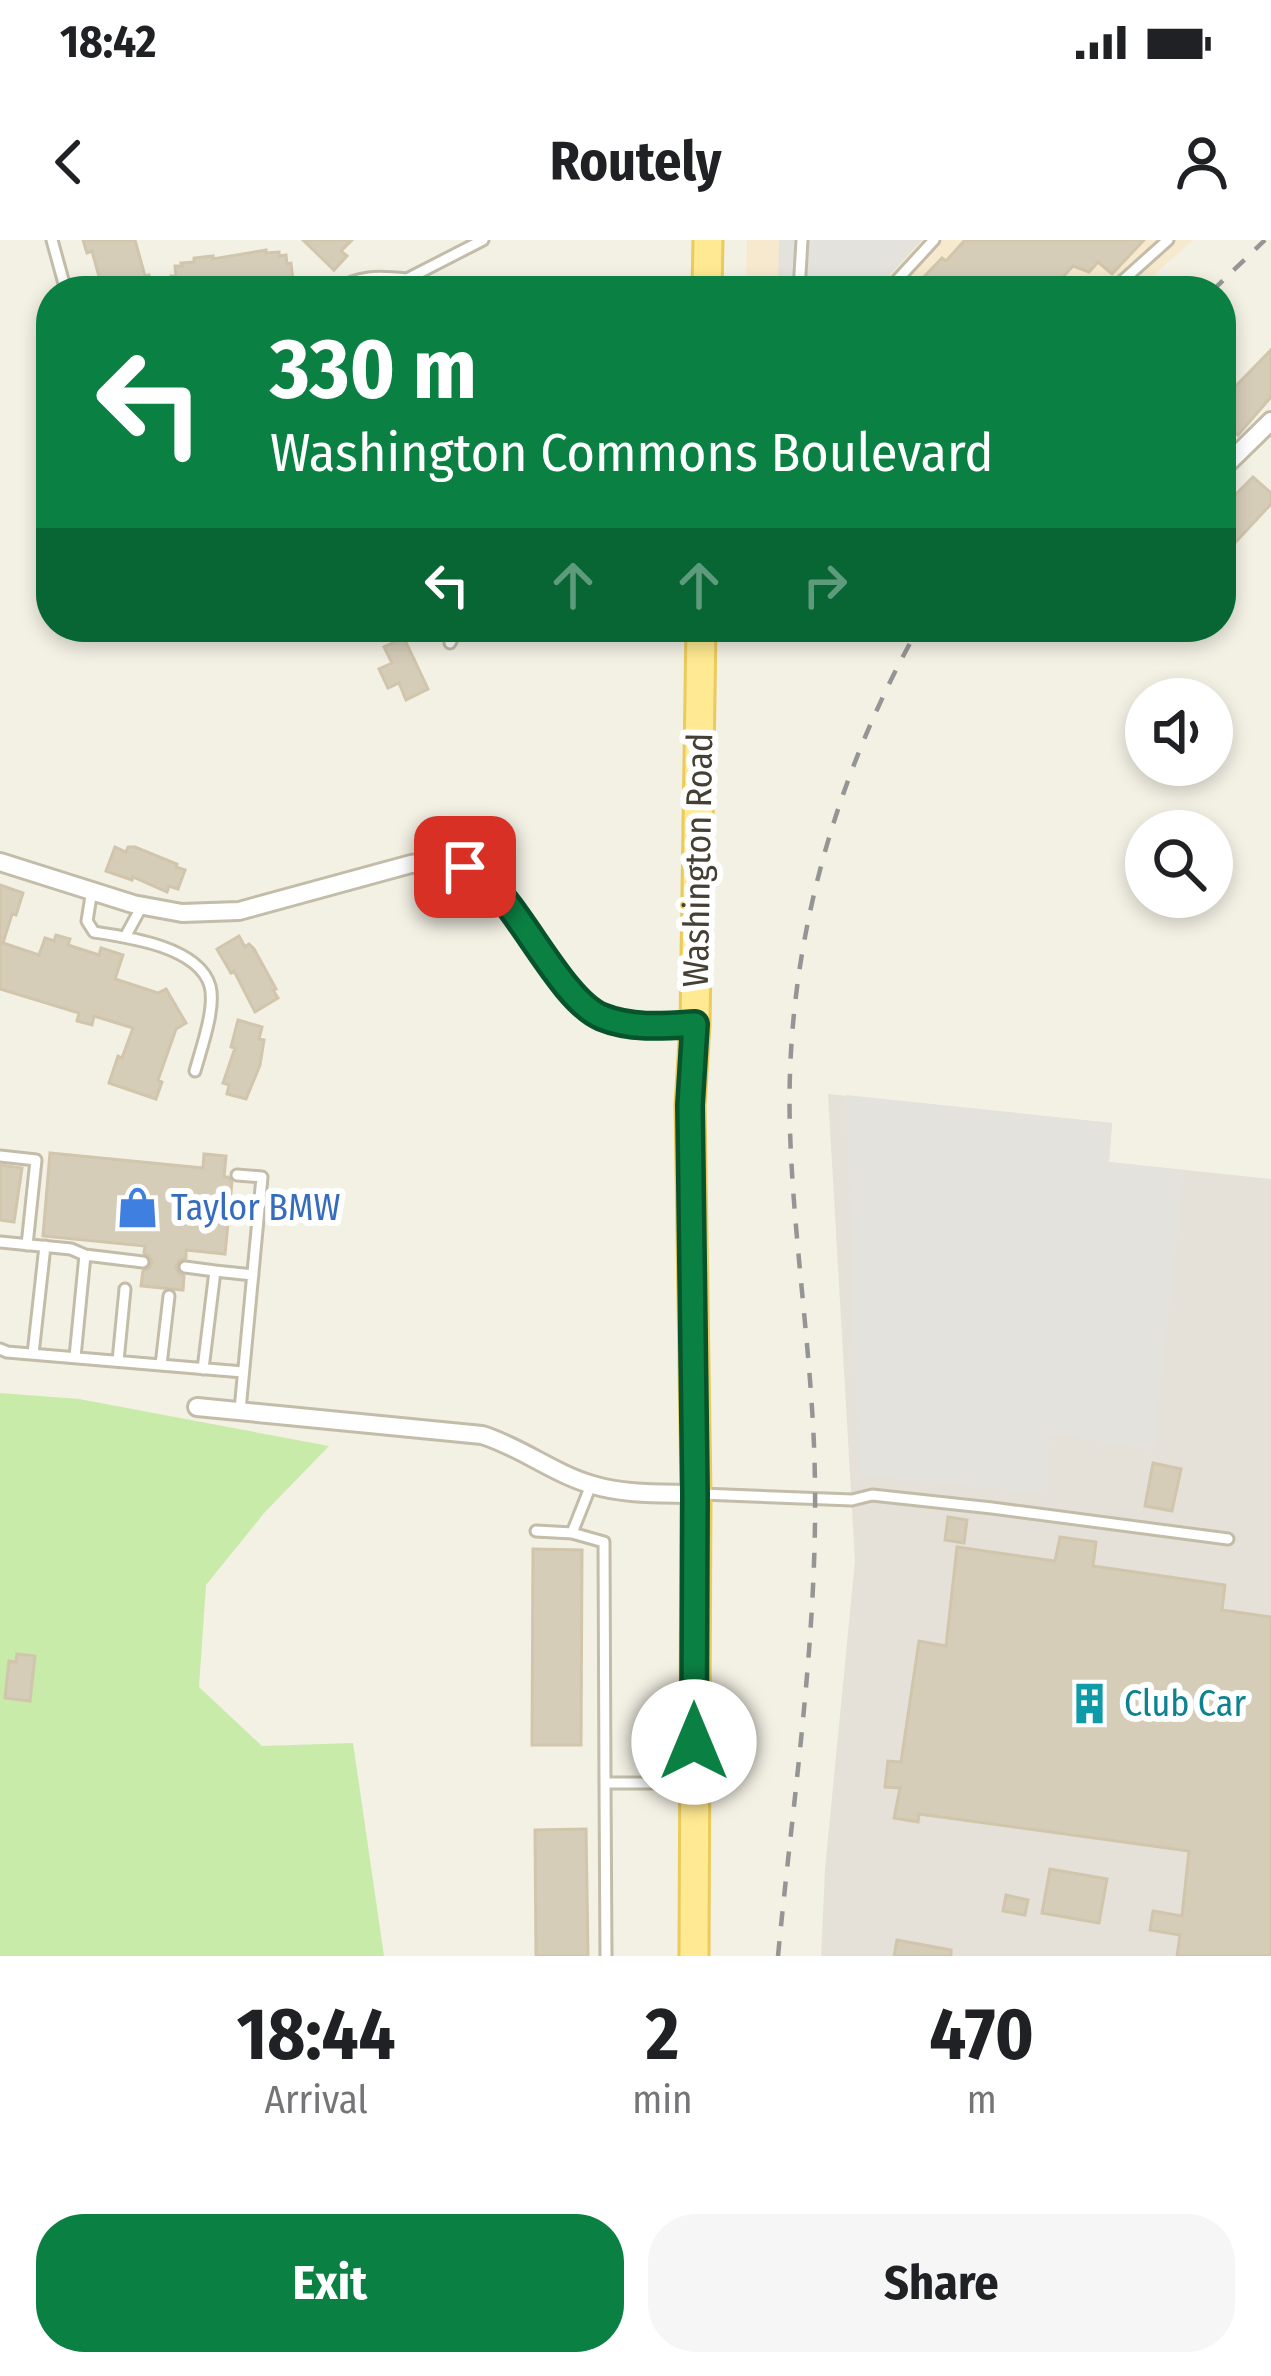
<!DOCTYPE html>
<style>
:root{--surface:#fff;--page:#f6f6f6;--text:#202124;--muted:#757577;--accent:#0b8043}
body{margin:0;font-family:"Fira Sans Condensed",sans-serif;background:var(--page);color:var(--text);height:100vh;display:flex;flex-direction:column;font-size:45px;white-space:nowrap}
*{box-sizing:border-box;margin:0}
p{font-size:39px;color:var(--muted)}
.icon{flex:none;width:66px;height:66px;fill:none;stroke:currentColor;stroke-width:2;stroke-linecap:round;stroke-linejoin:round}
.map{position:relative;height:1716px;overflow:hidden}
.side{display:flex;flex-direction:column;background:var(--surface);flex:1}
.side>*{flex:none}
.banner{position:absolute;left:36px;top:36px;width:1200px;height:366px;border-radius:48px;box-shadow:0 6px 18px #0003;background:#0b8043;color:#fff;overflow:hidden}
.fabs{position:absolute;left:1125px;top:438px;display:grid;gap:24px}
.fabs a{display:grid;place-items:center;width:108px;height:108px;border-radius:50%;background:var(--surface);box-shadow:0 6px 18px #0003;font-size:60px}
.pin{position:absolute;display:grid;place-items:center;width:102px;height:102px;color:#fff;margin:-51px;border-radius:24px;box-shadow:0 6px 18px #0006}
.me{position:absolute;width:132px;margin:-66px;rotate:0deg;stroke-linejoin:round;filter:drop-shadow(0 0 9px #0008)}
.turn{display:flex;align-items:center;gap:42px;height:252px;padding:0 36px;font-size:54px}
.turn .icon{width:156px;height:156px;stroke-width:2.5}
.turn b{display:block;font-size:84px;line-height:102px}
.lanes{display:flex;align-items:center;height:114px;padding:0 36px;background:#0003;justify-content:center;gap:60px;direction:ltr}
.lanes .off{opacity:.35}
.eta{display:flex;justify-content:space-evenly;align-items:center;height:204px;text-align:center}
.eta b{font-size:72px;font-weight:700;line-height:84px}
.action{display:flex;gap:24px;margin-top:auto;padding:24px 36px}
.action a{flex:1;height:138px;border-radius:48px;background:var(--accent);color:#fff;font-size:48px;font-weight:700;line-height:138px;text-align:center}
.action a+a{background:var(--page);color:var(--text)}
.status{display:flex;justify-content:space-between;align-items:center;height:84px;padding:0 60px;background:var(--surface);direction:ltr}
.status svg{height:33px;fill:currentColor}
header{display:flex;justify-content:space-between;align-items:center;height:156px;padding:0 36px;background:var(--surface);font-size:54px;font-weight:700}
.map>svg:first-child{display:block}
.commercial{fill:#f7e9ce}
.industrial{fill:#e5e1d9}
.green{fill:#c8ebaa}
.parking{fill:#e4e2dd}
.building{fill:#d6cdb9;stroke:#d1c5ac;stroke-width:3}
.lines{fill:none;stroke-linecap:round;stroke-linejoin:round}
.lane-casing{stroke:#c2bca9;stroke-width:15}
.street-casing{stroke:#c2bca9;stroke-width:22}
.primary-casing{stroke:#ebcb5b;stroke-width:33}
.lane{stroke:#fff;stroke-width:9}
.street{stroke:#fff;stroke-width:16}
.primary{stroke:#ffe992;stroke-width:27}
.rail{stroke:#959595;stroke-width:4.5;stroke-dasharray:15 15;stroke-linecap:butt}
.route-casing{stroke:#07532c;stroke-width:30}
.route{stroke:#0b8043;stroke-width:21}
.labels{text-anchor:middle;stroke-width:12;stroke-linejoin:round;paint-order:stroke}
.street-label{font-size:36px;fill:#464034;stroke:#fff}
.shop-label{font-size:36px;fill:#366cbe;stroke:#fff;text-anchor:start}
.culture-label{font-size:36px;fill:#0d838f;stroke:#fff;text-anchor:start}
</style>
<div class="status"><b>18:42</b><svg viewBox="0 0 49 12"><path d="M0 12V9h3v3zM5 12V6h3v6zM10 12V3h3v9zM15 12V0h3v12zM26 1h20v11H26zM47 4h2v5h-2z"/></svg></div>
<header><svg class="icon" aria-label="back" viewBox="0 0 24 24"><path d="M15 5l-7 7 7 7"/></svg>Routely<svg class="icon" aria-label="person" viewBox="0 0 24 24"><circle cx="12" cy="8" r="4"/><path d="M4 21q1-7 8-7t8 7"/></svg></header>
<div class="map">
<svg width="1271" height="1716" viewBox="0 0 1271 1716">
<rect width="100%" height="100%" fill="#f3f0e4"/>
<path class="commercial" d="M747 0H1193L1136 51H746Z"/>
<path class="industrial" d="M828 854 1112 883 1109 922 1271 939V1716H821L825 1629 855 1321Z"/>
<path class="green" d="M0 1153 79 1159 329 1206 265 1272 206 1345 199 1447 262 1506 353 1503 384 1716H0Z"/>
<path class="parking" d="M779 0H922L880 45 885 51H778Z
M846 855 1112 883 1109 922 1184 930 1153 1210 1049 1194 1046 1254 859 1234Z"/>
<path class="building" d="M83 0H135L145 36 149 35 154 51H103L92 11 87 13Z
M303 0H352L341 11 347 16 334 30Z
M965 0H1144L1112 34 1098 22 1089 32 1073 26 1050 51H920L925 46 920 41 942 18 946 21Z
M266 10V13L279 12V16L286 15 287 24 291 23 293 41 289 45V51H173L171 36H176L175 26H182L181 23 194 22V18L213 16V19Z
M1271 110V157L1238 195 1234 191 1221 205V161Z
M1253 237 1271 253V264L1232 306 1221 296V269Z
M404 398 428 449 406 460 399 443 388 448 379 429 392 423 384 407Z
M115 607 126 612 128 607H135L177 624 176 627 185 630 178 649 169 646 167 652 133 637 132 640 106 631Z
M0 645 23 653 16 675 12 674 3 703 39 715 45 698 54 701 56 695 70 699 68 705 99 715 101 708 123 715 115 739 158 753 166 749 186 783 176 789 158 840 162 842 156 859 109 843 118 816 122 818 133 788 94 776 92 785 77 781 79 773 0 749Z
M239 696 245 707 249 704 254 709 276 749 273 750 278 758 255 772 234 731 231 733 217 709Z
M238 780 262 787 259 799 264 800 260 825 246 859 227 854 229 845 223 843 235 808 231 807Z
M50 913 203 928 204 914 226 916 224 937H228L232 942 225 1014 186 1010V1018L179 1021 176 1027 179 1033 184 1036 183 1050 141 1046 143 1031 149 1028 152 1022 149 1016 144 1013 145 1006 43 996Z
M0 925 22 928 14 982 0 980Z
M1153 1223 1181 1229 1172 1271 1145 1266Z
M948 1277 967 1280 964 1303 945 1300Z
M1060 1297 1096 1302 1093 1326 1225 1345 1222 1370 1271 1377V1716H1177L1180 1695 1150 1690 1153 1671 1182 1676 1189 1611 919 1574 918 1582 894 1578 900 1548 885 1547 888 1521 901 1522 919 1401 946 1406 957 1307 1055 1321Z
M533 1309 582 1310 581 1505H532Z
M17 1414 35 1416 30 1461 5 1458 9 1421 16 1422Z
M586 1589 588 1716H536L535 1590Z
M1050 1629 1107 1639 1099 1683 1042 1673Z
M1006 1655 1028 1660 1025 1675 1003 1671Z
M897 1700 951 1710V1716H894Z"/>
<g class="lines">
<defs>
<path id="lane" d="M52 0 66 51
M333 51C359 35 378 36 407 39
M395 51 407 39 483 0
M799 51 802 0
M887 51 934 0
M1111 51 1168 0
M450 403 458 387
M92 650 87 681 94 692C128 697 199 707 210 746 216 768 201 809 195 831
M125 697 142 666
M0 916 36 920 27 1005
M237 935 262 937 240 1170
M0 1002 71 1009 85 1015 75 1117
M85 1015 143 1022
M185 1027 215 1031
M0 1109 7 1112 243 1132
M33 1114 45 1006
M118 1121 125 1049
M161 1125 169 1056
M203 1129 215 1031 253 1035
M702 1254 852 1260 872 1255 992 1268 1228 1299
M536 1291 572 1293 604 1302 605 1543
M572 1293 591 1245
M606 1716 605 1543H689"/>
<path id="street" d="M1221 230 1271 181
M0 622 133 664 182 673 239 671 411 624C430 621 448 619 466 628 502 644 554 729 581 763 615 787 654 786 695 785
M197 1167 482 1195C521 1207 554 1234 593 1245 626 1255 662 1253 696 1254"/>
<path id="primary" d="M707 51 708 0
M694 1716 696 1254 690 865 695 785 701 387"/>
</defs>
<use href="#lane" class="lane-casing"/>
<use href="#street" class="street-casing"/>
<use href="#primary" class="primary-casing"/>
<use href="#lane" class="lane"/>
<use href="#street" class="street"/>
<use href="#primary" class="primary"/>
<path class="rail" d="M1212 51 1265 0
M778 1716C793 1560 817 1402 815 1245 814 1127 794 1010 790 891 784 715 833 539 919 387"/>
</g>
<g class="lines">
<defs>
<path id="route" d="M465 627C473 632 481 636 488 642 523 674 563 761 602 777 631 789 665 786 695 784L690 865 695 1254 694 1502"/>
</defs>
<use href="#route" class="route-casing"/>
<use href="#route" class="route"/>
</g>
<defs>
<symbol id="shop-bare" viewBox="-9 -9 18 18"><path d="M-5-2.5h2.3a2.7 3.5 0 0 1 5.4 0H5L5.5 6h-11ZM-1.5-2.5h3a1.5 2.3 0 0 0-3 0Z" fill="#3f7fe0" stroke="#fff" stroke-width="2.5" paint-order="stroke"/></symbol>
<symbol id="building-bare" viewBox="-9 -9 18 18"><path d="M-4-6H4V6H1V3H-1V6H-4ZM-2.5-4.3h1.7v1.8h-1.7ZM.8-4.3h1.7v1.8H.8ZM-2.5-1h1.7V.8h-1.7ZM.8-1h1.7V.8H.8Z" fill="#0f9aa8" stroke="#fff" stroke-width="2.5" paint-order="stroke"/></symbol>
</defs>
<g fill-rule="evenodd">
<use href="#shop-bare" x="108" y="938" width="59" height="59"/>
<use href="#building-bare" x="1060" y="1434" width="59" height="59"/>
</g>
<g class="labels">
<g class="street-label">
<text transform="translate(697 620) rotate(-89)" y="13">Washington Road</text>
</g>
<g class="shop-label">
<text x="171" y="980">Taylor BMW</text>
</g>
<g class="culture-label">
<text x="1124" y="1476">Club Car</text>
</g>
</g>
</svg>
<div class="fabs">
<a><svg class="icon" aria-label="sound" viewBox="0 0 24 24"><path d="M4 9h4l5-4v14l-5-4H4zM17 9q2 3 0 6"/></svg></a>
<a><svg class="icon" aria-label="search" viewBox="0 0 24 24"><circle cx="10" cy="10" r="6"/><path d="M15 15l6 6"/></svg></a>
</div>
<div class="pin" style="left:465px;top:627px;background:#d93025"><svg class="icon" aria-label="arrive" viewBox="0 0 24 24"><path d="M6 21V4h12l-3 4 3 4H6"/></svg></div>
<svg class="me" style="left:694px;top:1502px" viewBox="-20 -20 40 40"><circle r="19" fill="#fff"/><path d="M0-13L10 11 0 6-10 11z" fill="#0b8043"/></svg>
<div class="banner">
<div class="turn"><svg class="icon" aria-label="left" viewBox="0 0 24 24"><path d="M17 20v-9H6M10 6l-5 5 5 5"/></svg><div><b>330 m</b>Washington Commons Boulevard</div></div>
<div class="lanes"><svg class="icon" aria-label="left" viewBox="0 0 24 24"><path d="M17 20v-9H6M10 6l-5 5 5 5"/></svg><svg class="icon off" aria-label="ahead" viewBox="0 0 24 24"><path d="M12 20V5M6 11l6-6 6 6"/></svg><svg class="icon off" aria-label="ahead" viewBox="0 0 24 24"><path d="M12 20V5M6 11l6-6 6 6"/></svg><svg class="icon off" aria-label="right" viewBox="0 0 24 24"><path d="M7 20v-9h11M14 6l5 5-5 5"/></svg></div>
</div>
</div>
<section class="side">
<div class="eta">
<div><b>18:44</b><p>Arrival</p></div>
<div><b>2</b><p>min</p></div>
<div><b>470</b><p>m</p></div>
</div>
<div class="action"><a>Exit</a><a>Share</a></div>
</section>
